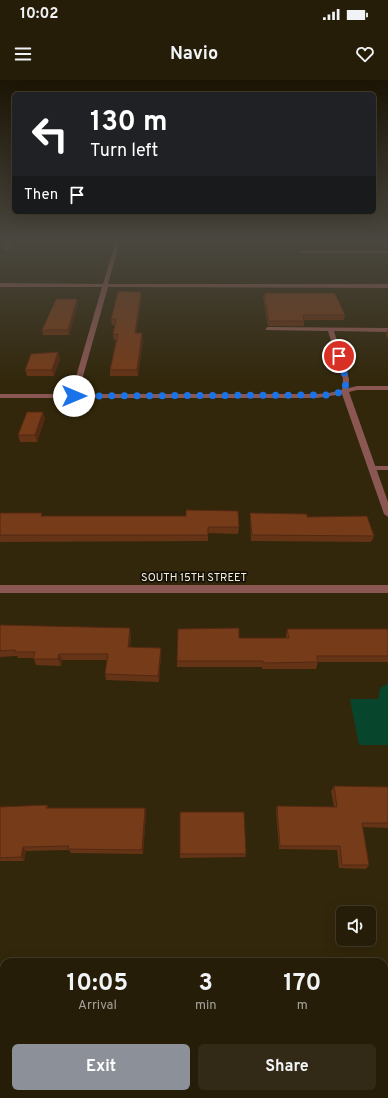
<!DOCTYPE html>
<style>
:root{--surface:#261d08;--page:#322a16;--text:#f1f3f6;--muted:#a4a29c;--line:#423b29;--accent:#8c9099}
body{margin:0;font-family:Overpass,sans-serif;background:var(--page);color:var(--text);height:100vh;display:flex;flex-direction:column;font-size:15px;white-space:nowrap}
*{box-sizing:border-box;margin:0}
p{font-size:13px;color:var(--muted)}
.icon{flex:none;width:22px;height:22px;fill:none;stroke:currentColor;stroke-width:2;stroke-linecap:round;stroke-linejoin:round}
.map{position:relative;flex:1;overflow:hidden}
.panel{position:absolute;left:0px;top:878px;width:388px;height:140px;display:flex;flex-direction:column;background:var(--surface);border-radius:12px 12px 0 0;box-shadow:0 4px 16px #0002,0 0 0 1px var(--line)}
.panel>*{flex:none}
.banner{position:absolute;left:12px;top:12px;width:364px;height:122px;border-radius:6px;box-shadow:0 4px 16px #0002,0 0 0 1px var(--line);background:#202124;color:#fff;overflow:hidden}
.controls{position:absolute;left:336px;top:826px;display:grid;gap:8px}
.controls a{display:grid;place-items:center;width:40px;height:40px;border-radius:6px;background:var(--surface);box-shadow:0 4px 16px #0002,0 0 0 1px var(--line);font-size:20px}
.pin{position:absolute;display:grid;place-items:center;width:34px;height:34px;color:#fff;margin:-17px;border:2px solid #fff;border-radius:50%;box-shadow:0 1px 4px #0007}
.me{position:absolute;width:44px;margin:-22px;rotate:90deg;stroke-linejoin:round;filter:drop-shadow(0 0 3px #0008)}
.turn{display:flex;align-items:center;gap:14px;height:84px;padding:0 12px;font-size:18px}
.turn .icon{width:52px;height:52px;stroke-width:2.5}
.turn b{display:block;font-size:28px;line-height:34px}
.then{display:flex;align-items:center;height:38px;padding:0 12px;background:#0003;gap:8px;font-size:15px}
.eta{display:flex;justify-content:space-evenly;align-items:center;height:68px;text-align:center}
.eta b{font-size:24px;font-weight:700;line-height:28px}
.button{display:flex;gap:8px;margin-top:auto;padding:8px 12px}
.button a{flex:1;height:46px;border-radius:6px;background:var(--accent);color:#fff;font-size:16px;font-weight:700;line-height:46px;text-align:center}
.button a+a{background:var(--page);color:var(--text)}
.status{display:flex;justify-content:space-between;align-items:center;height:28px;padding:0 20px;background:var(--surface);direction:ltr}
.status svg{height:11px;fill:currentColor}
header{display:flex;justify-content:space-between;align-items:center;height:52px;padding:0 12px;background:var(--surface);font-size:18px;font-weight:700}
.map>svg:first-child{display:block}
.green{fill:#08452d}
.lines{fill:none;stroke-linecap:round;stroke-linejoin:round}
.service{fill:#8b5752;fill-rule:evenodd}
.minor{fill:#8b5752;fill-rule:evenodd}
.wall{fill:#653316}
.shaded-wall{fill:#532912}
.building{fill:#763b19;stroke:#532912}
.route{stroke:#1a73e8;stroke-width:7;stroke-dasharray:0 12.6}
.labels{text-anchor:middle;stroke-width:3.5;stroke-linejoin:round;paint-order:stroke}
.street-label{font-size:11px;fill:#f7f0e0;stroke:#151106}
</style>
<div class="status"><b>10:02</b><svg viewBox="0 0 49 12"><path d="M0 12V9h3v3zM5 12V6h3v6zM10 12V3h3v9zM15 12V0h3v12zM26 1h20v11H26zM47 4h2v5h-2z"/></svg></div>
<header><svg class="icon" aria-label="menu" viewBox="0 0 24 24"><path d="M4 6h16M4 12h16M4 18h16"/></svg>Navio<svg class="icon" aria-label="heart" viewBox="0 0 24 24"><path d="M12 20l-8-8c-3-5 5-10 8-4 3-6 11-1 8 4z"/></svg></header>
<div class="map">
<svg width="388" height="1018" viewBox="0 0 388 1018">
<rect width="100%" height="100%" fill="#32270b"/>
<path class="green" d="M388 604V665H359L350 619H378L380 608Z"/>
<g class="lines">
<path class="service" d="M301 171H388V173H299Z
M268 247 388 248V252L334 251 349 299 348 311 345 313 342 311 343 299 328 251 266 250V248Z
M369 386H388V390H369Z"/>
<path class="minor" d="M9 161H13L8 170H4Z
M116 161H120L108 204H388V208L108 207 78 314H317L329 313 357 306H388V310H357L349 312 388 422V437L384 434 342 314 317 318H0V314H71L102 207H0V203L103 204Z
M0 505H388V513H0Z
M384 885H388V901H384Z
M0 886H4V902H0Z
M233 1014H251V1018H233Z"/>
</g>
<path class="wall" d="M264 213 345 235 344 240H304V246H268L263 218Z
M142 217 136 253 143 259 138 296H110V290L116 260H114L113 254 115 245H112L111 239Z
M77 219 78 224 69 255H43L42 250Z
M387 250H388V259L386 255Z
M60 279 54 296H27L25 290Z
M45 338 37 362H20L18 355Z
M0 433 43 436 239 447 238 454 208 453V461L0 462Z
M250 433 307 437 374 456 371 462 251 461 250 440Z
M0 545 131 555 130 567 161 574 159 602 106 600 105 594 107 580H62L61 586 36 585 34 578H18L17 576 0 577Z
M287 549H388V582H318L316 589H262V587H177V581L239 558H286V555Z
M334 706 388 707V748L362 747 369 785 366 789 339 788 337 770 279 769 276 731 277 726 334 727 331 711Z
M47 725 49 728H145L146 733 143 774 71 773 69 770 26 771 24 781H0V727Z
M180 774H246L245 777 180 778Z
M0 1014H60L59 1018H0Z"/>
<path class="shaded-wall" d="M141 212 142 217 135 259V253Z
M77 219 78 224 69 255 68 250Z
M142 253 143 259 138 296 137 290Z
M58 272 60 279 54 296 52 290Z
M43 332 45 338 37 362 35 355Z
M130 548 131 555 129 573 128 567Z
M161 568V574L159 602 158 596Z
M59 574 62 580 61 586 58 579Z
M145 728 146 733 143 774 142 770Z
M23 767 26 771 24 781 21 777Z
M60 1014 59 1018H56V1016Z"/>
<path class="building" d="M118 211 141 212 135 253H142L137 290H110L118 254H113L116 239H111Z
M264 213H335L345 235H303L304 241H269Z
M56 219H77L68 250H42Z
M58 272 52 290H25L31 274Z
M27 332H43L35 355H18Z
M186 430 238 431 239 447H208V455H0V433H42L41 436H186Z
M250 433 307 434V437L367 436 374 456 252 455Z
M0 545 130 548 128 567 161 568 158 596 105 594 108 574H59L58 579H33L35 572H15V570L0 571Z
M239 548V558H289L287 549H388V576H317L318 582 263 583V581H177L178 549Z
M334 706 388 707V743H362L369 785H342L340 766H280L277 726 337 727Z
M47 725 46 728H145L142 770 68 769 69 766 23 767 21 777 0 778V727Z
M180 732H244L246 774H180Z
M0 1015 56 1016V1018H0Z"/>
<linearGradient id="sky" x2="0" y2="1"><stop stop-color="#1c1506"/><stop offset="0.53" stop-color="#49473f"/><stop offset="1" stop-color="#49473f" stop-opacity="0"/></linearGradient>
<rect width="388" height="303" fill="url(#sky)"/>
<g class="lines">
<path class="route" d="M74 316 329 315 345 311 346 299 339 276"/>
</g>
<g class="labels">
<g class="street-label">
<text x="194" y="501">SOUTH 15TH STREET</text>
</g>
</g>
</svg>
<div class="controls">
<a><svg class="icon" aria-label="sound" viewBox="0 0 24 24"><path d="M4 9h4l5-4v14l-5-4H4zM17 9q2 3 0 6"/></svg></a>
</div>
<div class="pin" style="left:339px;top:276px;background:#d93025"><svg class="icon" aria-label="arrive" viewBox="0 0 24 24"><path d="M6 21V4h12l-3 4 3 4H6"/></svg></div>
<svg class="me" style="left:74px;top:316px" viewBox="-20 -20 40 40"><circle r="19" fill="#fff"/><path d="M0-13L10 11 0 6-10 11z" fill="#1a73e8"/></svg>
<div class="banner">
<div class="turn"><svg class="icon" aria-label="left" viewBox="0 0 24 24"><path d="M17 20v-9H6M10 6l-5 5 5 5"/></svg><div><b>130 m</b>Turn left</div></div>
<div class="then">Then<svg class="icon" aria-label="arrive" viewBox="0 0 24 24"><path d="M6 21V4h12l-3 4 3 4H6"/></svg></div>
</div>
<section class="panel">
<div class="eta">
<div><b>10:05</b><p>Arrival</p></div>
<div><b>3</b><p>min</p></div>
<div><b>170</b><p>m</p></div>
</div>
<div class="button"><a>Exit</a><a>Share</a></div>
</section>
</div>
